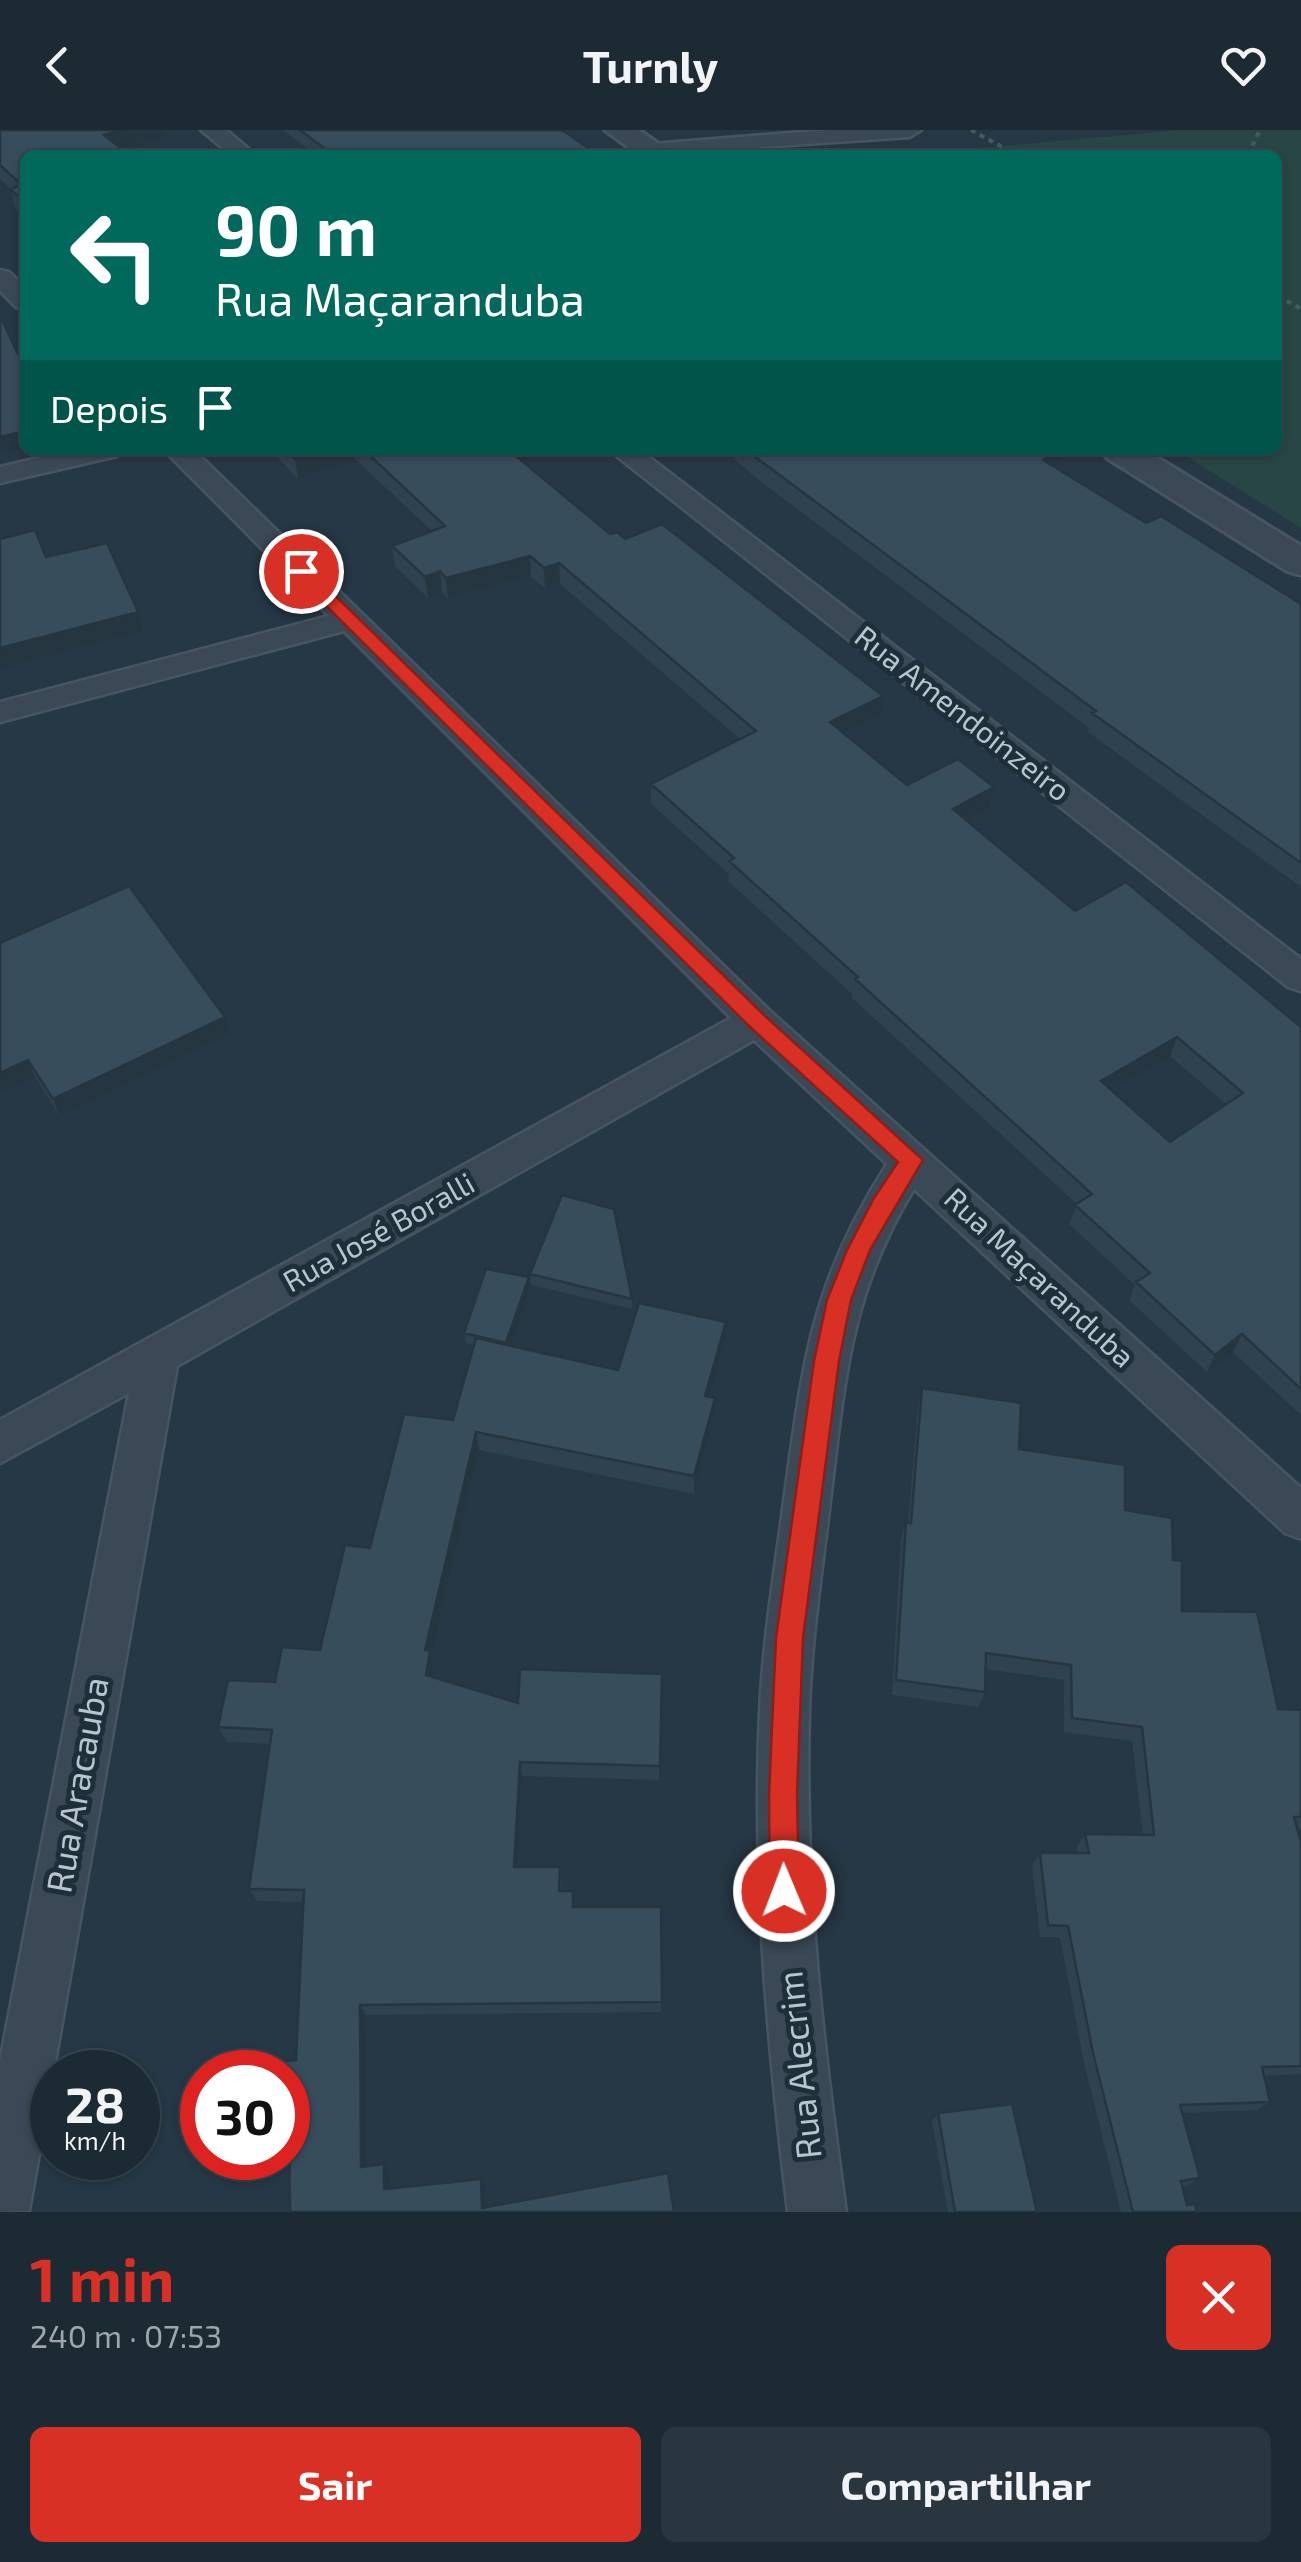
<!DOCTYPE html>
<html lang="pt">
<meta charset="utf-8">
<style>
:root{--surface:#1c2a34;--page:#293640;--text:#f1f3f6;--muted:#a0a7ac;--line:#3a464f;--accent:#d93025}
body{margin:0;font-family:"Exo 2",sans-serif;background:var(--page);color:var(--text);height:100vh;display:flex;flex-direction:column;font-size:38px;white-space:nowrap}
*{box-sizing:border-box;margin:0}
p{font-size:32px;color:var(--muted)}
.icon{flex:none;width:55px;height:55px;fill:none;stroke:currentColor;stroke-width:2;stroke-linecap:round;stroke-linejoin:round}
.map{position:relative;height:2082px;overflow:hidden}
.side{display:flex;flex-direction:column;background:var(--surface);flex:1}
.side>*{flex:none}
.top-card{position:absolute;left:20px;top:20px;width:1262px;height:305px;border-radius:15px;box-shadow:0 2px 8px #0004,0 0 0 2px var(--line);background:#00695c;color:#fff;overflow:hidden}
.speed{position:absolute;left:30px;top:1920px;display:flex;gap:20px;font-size:50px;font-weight:700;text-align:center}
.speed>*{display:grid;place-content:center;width:130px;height:130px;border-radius:50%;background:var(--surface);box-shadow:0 2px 8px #0004,0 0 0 2px var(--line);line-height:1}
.speed small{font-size:25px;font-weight:400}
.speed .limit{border:15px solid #d22;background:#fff;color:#111}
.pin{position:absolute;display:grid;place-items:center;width:85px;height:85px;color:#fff;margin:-42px;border:5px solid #fff;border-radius:50%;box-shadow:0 2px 10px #0007}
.me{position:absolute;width:110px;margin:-55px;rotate:359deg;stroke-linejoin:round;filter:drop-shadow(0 0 8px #0008)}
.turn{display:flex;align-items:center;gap:35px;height:210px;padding:0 30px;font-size:45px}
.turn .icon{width:130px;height:130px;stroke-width:2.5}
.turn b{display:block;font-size:70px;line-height:85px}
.then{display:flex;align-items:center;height:95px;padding:0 30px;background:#0003;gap:20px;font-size:38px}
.round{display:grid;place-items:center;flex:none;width:105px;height:105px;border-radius:15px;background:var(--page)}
.head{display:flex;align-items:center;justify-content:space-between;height:170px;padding:0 30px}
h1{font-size:60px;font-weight:700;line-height:75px;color:var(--accent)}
.primary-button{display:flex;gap:20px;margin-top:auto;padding:20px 30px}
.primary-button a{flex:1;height:115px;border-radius:15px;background:var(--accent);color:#fff;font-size:40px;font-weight:700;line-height:115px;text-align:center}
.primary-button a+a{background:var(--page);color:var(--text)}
header{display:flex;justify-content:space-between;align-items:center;height:130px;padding:0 30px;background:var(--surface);font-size:45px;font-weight:700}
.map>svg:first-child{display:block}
.green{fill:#284645}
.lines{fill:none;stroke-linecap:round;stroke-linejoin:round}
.minor-casing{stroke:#475561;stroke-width:5}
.tertiary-casing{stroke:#475561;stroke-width:6}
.path{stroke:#415e5c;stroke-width:4;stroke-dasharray:5 5;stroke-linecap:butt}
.minor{fill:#3a4955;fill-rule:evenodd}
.tertiary{fill:#3a4955;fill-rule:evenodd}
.wall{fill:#2f424f;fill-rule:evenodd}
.shaded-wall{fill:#263640}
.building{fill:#374d5c;stroke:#263640;stroke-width:2.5;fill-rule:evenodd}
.route{fill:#d93025;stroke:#8d1f18;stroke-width:2.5}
.labels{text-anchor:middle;stroke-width:10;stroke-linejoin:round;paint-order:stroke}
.street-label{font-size:30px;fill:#b8c4ce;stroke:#1f2f3a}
.near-street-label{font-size:35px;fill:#b8c4ce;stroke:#1f2f3a}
</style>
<header><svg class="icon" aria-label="back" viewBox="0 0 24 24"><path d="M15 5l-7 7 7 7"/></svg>Turnly<svg class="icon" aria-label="heart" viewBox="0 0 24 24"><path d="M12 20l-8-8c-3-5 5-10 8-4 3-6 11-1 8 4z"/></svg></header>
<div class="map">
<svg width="1301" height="2082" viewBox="0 0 1301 2082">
<rect width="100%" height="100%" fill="#263845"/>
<path class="green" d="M1180 0H1301V398L1176 320H1278V25H902Z"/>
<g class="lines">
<defs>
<path id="minor" d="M201 0H226L256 25H231Z
M828 0H921L910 7 644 25 641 21 652 14Z
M0 140 9 142 25 158V180L16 177 0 161Z
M71 320H121L117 326 0 353V337Z
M164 320H194L770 881 1301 1358V1409L1285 1403 914 1059C849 1165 845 1251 830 1371 822 1441 811 1511 809 1582 804 1750 823 1916 846 2082H788C768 1916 752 1750 760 1582 763 1511 775 1441 784 1371 803 1234 810 1154 887 1034L754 910 177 1236 29 2081 0 2082V1931L129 1263 0 1333V1290L731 888 344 501 0 592V572L329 486Z
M609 320H640L1301 829V861L1288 857Z"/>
<path id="tertiary" d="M605 0H639L674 25H639Z
M1102 320H1145L1301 416V445L1287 441 1107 328Z"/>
</defs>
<use href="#minor" class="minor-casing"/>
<use href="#tertiary" class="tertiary-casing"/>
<path class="path" d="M971 0 1017 25
M1248 25 1260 0
M1278 166 1301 179"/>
<use href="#minor" class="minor"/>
<use href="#tertiary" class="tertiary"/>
</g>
<path class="wall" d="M0 0H165L166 7 122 19 25 25V87L15 78 11 59 0 49Z
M283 0H562L599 25H316Z
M270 320H523L529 337 610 404 880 586 845 604 907 655 994 657 990 678 966 690 1075 781 1301 897V1285L1233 1222 1207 1242 1129 1170 1135 1155 1069 1094 1077 1074 852 868V864L728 751 729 744 651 674V654L740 609 560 454 545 458 531 447 448 468 442 462 428 468 395 436 392 416 432 401 355 329 298 349ZM1170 926 1226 974 1170 1012 1111 961Z
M724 320H1060L1058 339 1146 393 1301 474V757L1088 602 1089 598 756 348Z
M0 813 225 887 230 904 60 986 35 947 0 963Z
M530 1144 632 1169V1179L531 1155Z
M529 1147 530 1158 510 1216 618 1240 725 1211 709 1267 714 1286 694 1364 479 1320 431 1527 434 1536 432 1547 518 1573 662 1544 659 1650 522 1646 517 1737 562 1750 561 1761 575 1777H661V1882L366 1885 367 2036 390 2041V2059L485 2056 486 2077 674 2082H290L288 1942 296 1930 303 1772 257 1771 249 1759 270 1614 227 1612 218 1597 320 1520 370 1418 453 1290 474 1215 466 1213 464 1203Z
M922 1258 1019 1319 1125 1380 1173 1430 1182 1481 1278 1579 1301 1580V1700H1298L1301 1712V1944L1264 1946 1270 1972 1257 1980 1182 1983 1200 2048 1188 2055 1182 2056 1187 2075 1197 2082H1121L1084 1933 1060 1807H1040L1032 1735 1040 1723H1078L1077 1717 1085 1704 1143 1705 1132 1611 1064 1602V1550L985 1539V1562L978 1577 892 1565 901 1409 906 1392 908 1393 918 1276Z
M938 1983 1037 2082H948L932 1991Z"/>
<path class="shaded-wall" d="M121 0H165L166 7 108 23 104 5Z
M25 301V317L2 322 0 307Z
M321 320H354L355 329 298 349 295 329Z
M1062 321 1058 340 1043 330Z
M528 323 529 344 517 327Z
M530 426 531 447 448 468 446 448Z
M559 433 560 454 545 458 544 438Z
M440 441 442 462 428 468 425 447Z
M138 482 143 501 0 538V518Z
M883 566 880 586 828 612 830 592Z
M994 657 990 678 949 700 953 679Z
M225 887 230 904 60 986 53 969Z
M1177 907 1170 926 1094 971 1101 951Z
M28 930 35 947 0 963V943Z
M529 1147 530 1158 508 1223 506 1213Z
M726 1192 725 1211 704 1285 705 1266Z
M1242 1204 1233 1222 1207 1242 1215 1225Z
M715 1268 714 1286 694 1364V1346Z
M476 1302 479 1320 431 1527 434 1536 430 1561 426 1545 425 1520Z
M520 1632 522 1646 517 1749 514 1737Z
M360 1875 366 1885 367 2044 361 2037Z
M384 2034 390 2041V2066L384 2059Z
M481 2049 485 2056 486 2082 482 2078Z"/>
<path class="building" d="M0 0H121L104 5 128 24 25 25V73L10 59 22 55 0 35Z
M300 0H562L599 25H333Z
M2 190 25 239V301L0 307V191Z
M286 320H321L295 329Z
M364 320H523L528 323 517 327 610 404 617 402 625 409 662 394 883 566 830 592 907 655 958 629 994 657 953 679 1075 781 1126 752 1301 897V1259L1242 1204 1215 1225 1136 1152 1150 1143 1075 1075 1092 1064 855 849 858 847 729 731 734 728 651 654 756 601 559 433 544 438 530 426 446 448 440 441 425 447 392 416 445 396ZM1177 907 1243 963 1170 1012 1101 951Z
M746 320H1060L1062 321 1043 330 1146 393 1161 386 1301 474V733L1092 583 1096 581Z
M35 400 46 427 107 413 138 482 0 518V409Z
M129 756 225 887 53 969 28 930 0 943V813Z
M562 1065 614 1079 632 1169 530 1144Z
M486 1139 529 1147 506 1213 464 1203Z
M639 1173 726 1192 705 1266 715 1268 694 1346 476 1302 425 1520 430 1521 426 1545 518 1573 520 1539 662 1544 660 1636 520 1632 514 1737H560L559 1761H573V1777H661L662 1872 360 1875 361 2037 384 2034V2059L481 2049 482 2078 668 2043 674 2082H290L289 1987 288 1988V1942H264V1933L296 1930 304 1760 249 1759 272 1600 218 1597 228 1550 275 1552 282 1517 320 1520 345 1415 370 1418 404 1284 453 1290 476 1208 618 1240Z
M922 1258 1021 1273 1019 1319 1125 1335V1380L1172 1388 1173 1430 1182 1431V1481L1257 1482 1278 1579 1301 1580V1687H1294L1301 1712V1936L1262 1937 1270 1972 1180 1975 1200 2048 1181 2051 1187 2075 1195 2074 1197 2082H1133L1093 1923 1068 1796 1048 1795 1040 1723H1089L1085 1704 1154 1705 1142 1597 1072 1588 1071 1535 986 1523 985 1562 896 1550 906 1392 911 1393Z
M1012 1974 1037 2082H955L938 1983Z"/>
<path class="route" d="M295 438H307L764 885 923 1030 870 1120 851 1170 839 1231 803 1508 797 1665 799 1761 795 1771 784 1776 774 1771 770 1761 769 1665 776 1508 814 1231 827 1170 847 1120 874 1068 898 1032 749 896 295 445Z"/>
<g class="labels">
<g class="street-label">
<text transform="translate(962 584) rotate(38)" y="10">Rua Amendoinzeiro</text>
<text transform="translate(379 1103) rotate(-29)" y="10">Rua José Boralli</text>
<text transform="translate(1039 1148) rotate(43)" y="10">Rua Maçaranduba</text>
</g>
<g class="near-street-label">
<text transform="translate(78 1655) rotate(-80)" y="12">Rua Aracauba</text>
<text transform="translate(800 1935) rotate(-96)" y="12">Rua Alecrim</text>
</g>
</g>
</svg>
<div class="speed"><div>28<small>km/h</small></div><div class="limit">30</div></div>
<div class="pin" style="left:301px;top:441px;background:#d93025"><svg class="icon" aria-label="arrive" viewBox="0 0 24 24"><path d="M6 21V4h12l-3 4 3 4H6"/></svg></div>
<svg class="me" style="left:784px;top:1761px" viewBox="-20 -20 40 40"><circle r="17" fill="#d93025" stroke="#fff" stroke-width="3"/><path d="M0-11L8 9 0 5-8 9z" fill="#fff"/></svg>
<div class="top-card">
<div class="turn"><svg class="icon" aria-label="left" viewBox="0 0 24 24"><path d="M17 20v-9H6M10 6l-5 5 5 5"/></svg><div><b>90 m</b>Rua Maçaranduba</div></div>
<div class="then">Depois<svg class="icon" aria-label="arrive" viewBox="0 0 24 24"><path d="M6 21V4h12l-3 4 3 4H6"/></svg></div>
</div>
</div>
<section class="side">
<div class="head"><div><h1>1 min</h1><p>240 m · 07:53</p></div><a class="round" style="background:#d93025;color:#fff"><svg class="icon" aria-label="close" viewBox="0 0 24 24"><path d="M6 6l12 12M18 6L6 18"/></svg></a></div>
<div class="primary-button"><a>Sair</a><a>Compartilhar</a></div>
</section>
